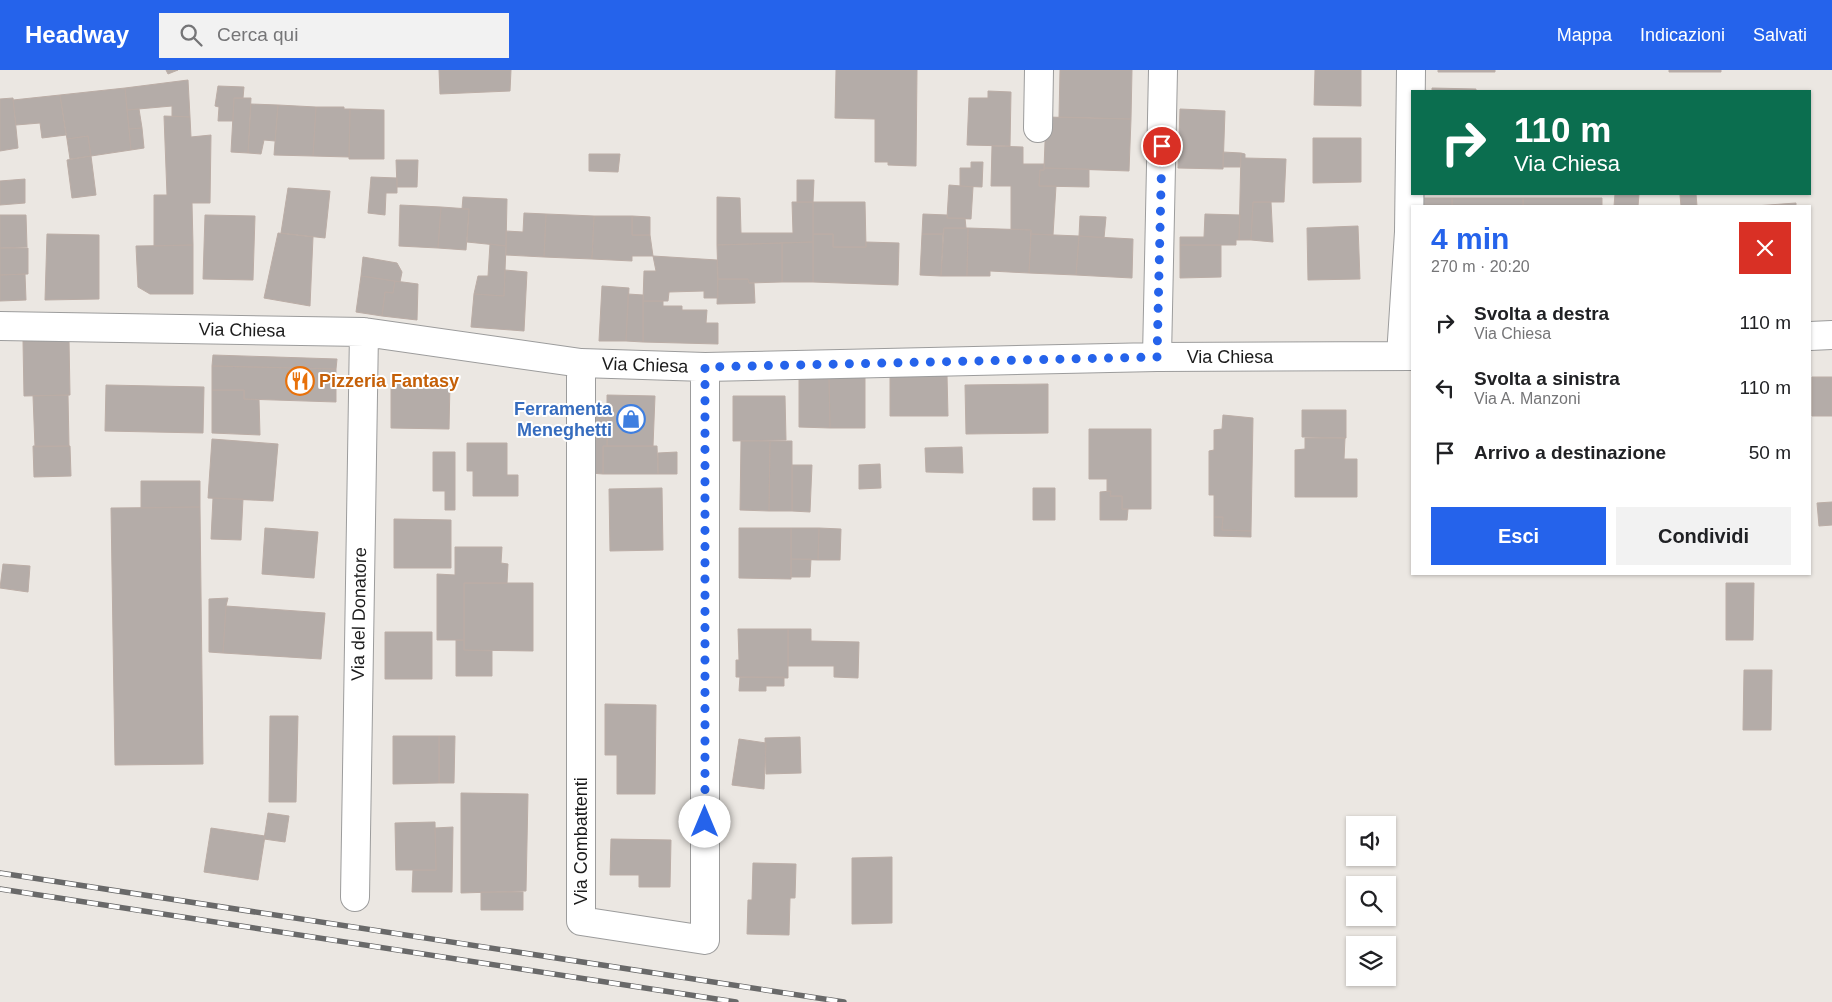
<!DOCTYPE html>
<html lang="it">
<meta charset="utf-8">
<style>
:root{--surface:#fff;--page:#f2f2f2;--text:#202124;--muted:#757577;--accent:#2563eb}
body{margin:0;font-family:Helvetica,sans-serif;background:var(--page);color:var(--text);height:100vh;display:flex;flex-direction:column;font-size:19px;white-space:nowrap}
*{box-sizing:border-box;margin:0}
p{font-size:16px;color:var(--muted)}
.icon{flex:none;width:28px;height:28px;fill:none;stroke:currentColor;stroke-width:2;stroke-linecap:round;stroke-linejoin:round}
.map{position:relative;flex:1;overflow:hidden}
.drawer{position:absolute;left:1411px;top:135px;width:400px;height:370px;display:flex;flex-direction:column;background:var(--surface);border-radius:0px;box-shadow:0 1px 4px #0004}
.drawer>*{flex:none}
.top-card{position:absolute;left:1411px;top:20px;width:400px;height:105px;border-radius:0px;box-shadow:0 1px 4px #0004;background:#0b6e4f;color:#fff;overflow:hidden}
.controls{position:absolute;left:1346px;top:746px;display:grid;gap:10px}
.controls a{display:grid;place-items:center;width:50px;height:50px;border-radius:0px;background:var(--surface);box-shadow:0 1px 4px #0004;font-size:25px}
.pin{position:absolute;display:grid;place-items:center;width:42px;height:42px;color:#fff;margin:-21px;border:2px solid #fff;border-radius:50%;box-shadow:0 1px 5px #0007}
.me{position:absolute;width:55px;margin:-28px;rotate:0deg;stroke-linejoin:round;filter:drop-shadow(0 0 4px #0008)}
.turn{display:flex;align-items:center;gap:18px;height:105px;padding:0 20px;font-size:22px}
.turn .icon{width:65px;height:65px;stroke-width:2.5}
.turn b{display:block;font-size:35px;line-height:42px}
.round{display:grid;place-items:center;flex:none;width:52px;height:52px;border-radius:0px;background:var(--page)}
.summary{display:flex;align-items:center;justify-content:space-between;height:85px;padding:0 20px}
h1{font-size:30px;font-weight:600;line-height:38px;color:var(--accent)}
.cta{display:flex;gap:10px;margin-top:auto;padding:10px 20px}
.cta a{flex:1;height:58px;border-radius:0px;background:var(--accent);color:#fff;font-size:20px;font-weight:600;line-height:58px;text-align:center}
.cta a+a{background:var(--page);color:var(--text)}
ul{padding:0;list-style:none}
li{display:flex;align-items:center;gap:15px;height:65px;padding:0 20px}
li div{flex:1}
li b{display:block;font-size:19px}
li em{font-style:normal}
header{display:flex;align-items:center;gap:30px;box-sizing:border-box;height:70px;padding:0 25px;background:var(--accent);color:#fff}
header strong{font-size:24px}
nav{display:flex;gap:28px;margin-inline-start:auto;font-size:18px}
.search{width:350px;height:45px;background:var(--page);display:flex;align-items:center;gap:12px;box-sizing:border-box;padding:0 18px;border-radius:0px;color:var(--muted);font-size:19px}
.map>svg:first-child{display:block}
.building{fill:#b4aca8;stroke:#bbada6}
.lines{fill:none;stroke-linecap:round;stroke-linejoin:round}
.street-casing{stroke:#9c9c9c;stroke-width:30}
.street{stroke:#fff;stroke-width:28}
.rail-casing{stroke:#696969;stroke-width:5.5}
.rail{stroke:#fff;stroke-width:4;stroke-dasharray:11;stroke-linecap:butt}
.route{stroke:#2563eb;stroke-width:9;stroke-dasharray:0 16.2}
.labels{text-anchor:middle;stroke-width:4;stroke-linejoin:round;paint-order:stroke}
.street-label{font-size:18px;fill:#1b1b1b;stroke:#fff}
.food-label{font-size:18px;font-weight:bold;fill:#c56008;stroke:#fff;text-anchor:start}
.shop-label{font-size:18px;font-weight:bold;fill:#366cbe;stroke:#fff;text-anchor:end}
</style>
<header>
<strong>Headway</strong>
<div class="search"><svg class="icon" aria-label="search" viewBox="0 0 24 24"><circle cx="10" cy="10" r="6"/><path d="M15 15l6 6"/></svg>Cerca qui</div>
<nav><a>Mappa</a><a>Indicazioni</a><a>Salvati</a></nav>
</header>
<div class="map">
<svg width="1832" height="932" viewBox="0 0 1832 932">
<rect width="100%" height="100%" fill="#ebe7e2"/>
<path class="building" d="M166 0H178L168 4Z
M439 0H511L510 21 440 24Z
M836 0H917L916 96 888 95V92H875V49L835 48Z
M1060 0H1132L1131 49 1059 47Z
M1315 0H1361V36L1314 35Z
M1438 0H1495V2H1438Z
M1669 0H1721V2H1669Z
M188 10 190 47 172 46V36L127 40 125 18Z
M218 16 244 17 243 28H234L233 51H218L219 37 215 36Z
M125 18 131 80 91 86 88 66 67 69 60 25Z
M1432 18 1476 19V21H1432Z
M988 21 1011 22 1010 76 967 75 969 28H988Z
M60 25 66 65 42 68 40 53 16 55 13 30Z
M13 28 18 78 0 81V29Z
M234 28H251L248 83 231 82Z
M251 34 278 35 275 71 264 70 261 84 248 83Z
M278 35 316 37 313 86 274 85Z
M316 37H344V39H350L349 87 313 86Z
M139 39 142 58 129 59 127 40Z
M350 39 384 40V89H349Z
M1180 39 1225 41 1223 99 1178 98Z
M164 46 190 47 191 67 211 65 210 133H192L193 175 154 176V125H167Z
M1046 47 1131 49 1129 101 1044 98Z
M142 58 144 78 131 80 129 59Z
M88 66 91 86 70 89 67 69Z
M1313 68H1361V112L1313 113Z
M992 76 1023 77V94H1044V100H1040L1039 116H1056L1053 165 1031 164V160L1011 159V116H991Z
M1223 82 1241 83 1240 97H1223Z
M1241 83 1245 84V88L1286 89 1284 132H1253L1251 170H1239Z
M589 84H620L618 102 589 101Z
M91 86 96 125 72 128 67 90Z
M396 90H418L417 117H397Z
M971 92H983L982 117 960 116V98H971Z
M1044 98 1089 99V117L1039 116 1040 100H1044Z
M371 107 397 108V123H386L385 145 368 143Z
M25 109V133L0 135V111Z
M797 110H814L813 132H797Z
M949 115 973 117 971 149 947 148Z
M288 118 330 121 325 168 281 163Z
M1615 124H1639L1638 136H1614Z
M1696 124 1697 136H1681L1680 125Z
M463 127 507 129 506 176 467 172 469 139H462Z
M717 127 740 128 741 163H793L792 132H813V172L717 175Z
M1416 128H1452V136H1416Z
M1452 128H1523V136H1452Z
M1523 128H1602V136H1523Z
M813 132H865L866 177H833V164H813Z
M1253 132H1271L1273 172 1251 170Z
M1796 133V136H1755Z
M400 135 441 137 438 178 399 176Z
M441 137 469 139 466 180 438 178Z
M524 143 546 144 544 187 506 185V161L523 162Z
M546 144 594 146 592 189 544 187Z
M923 144 947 145V148H965L966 158H944L943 164H922Z
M1205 144 1240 145 1239 170H1236V175H1180V167H1204Z
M0 145H26L27 177 0 178Z
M205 145 255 146 253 210 203 209Z
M594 146H632V165H650L653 186H632V191L592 189Z
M632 146 650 147V165H632Z
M1080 146 1106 147 1104 168 1079 166Z
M1358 156 1360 209 1308 210 1307 158Z
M944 158H968L967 206H941Z
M968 158 1031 160 1029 203 990 201V206H967Z
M278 163 313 167 310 236 264 228Z
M47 164 99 165V229L45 230Z
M813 164H833V177H866V172L899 173 898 215 813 212Z
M922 164H943L941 206 920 205Z
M1031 164 1079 166 1076 205 1029 203Z
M1079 166 1133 169 1132 208 1076 205Z
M813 172V212H782V173Z
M782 173V212L749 213 748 209H718L717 175Z
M490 174 506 176 504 226 474 224 478 206H488Z
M193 175V224H150L138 217 136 176Z
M1180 175H1221V207L1180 208Z
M0 178H28V204L0 205Z
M653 186 717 190 718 228H704V221L669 222 668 231H643L644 201H656Z
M363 187 397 193 402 202 400 212 361 206Z
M505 200 527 202 524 261 471 257 474 224 504 226Z
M25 204 26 230 0 231V205Z
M361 206 395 211 393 223 385 222 382 246 356 242Z
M718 209H748L749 213H754L755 233 717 234Z
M395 211 418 214 417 250 382 246 385 222 393 223Z
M602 216 629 218 626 271H599Z
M628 224 643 225V272L626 271Z
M643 231H663V236H682V240H707L706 253H718V274L643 272Z
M69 270 70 325 24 326 23 271Z
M213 285 337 289 336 299 212 296Z
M212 296 336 299V332L244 329V320H212Z
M947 305 948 346H890V306Z
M829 307H865V358H830Z
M829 307 830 358 799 357V308Z
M1812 307H1832V346H1812Z
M391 312 450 313 449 359 391 358Z
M1048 314V363L966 364 965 315Z
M106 315 204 317 203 363 105 361Z
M212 320H244V329L259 330 260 365 212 363Z
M68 325 69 376 35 377 33 326Z
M607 325 655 326 653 376H607Z
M733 326H785L786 370 733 371Z
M1302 340H1346V368L1302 367Z
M591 342 608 343 607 376H603V404L590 403Z
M1223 345 1253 348 1251 461 1222 460 1223 447H1214V425H1209V381L1214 380V360L1222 359Z
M1089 359H1151V439H1122V426H1110L1111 421H1107V409H1089Z
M1305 368H1345L1344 389H1357V427H1295V380L1305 379Z
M212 369 278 374 273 431 208 428Z
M741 371H770L769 441 740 440Z
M770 371H792V441H769Z
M467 373H507V405H518V426H473V401H467Z
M33 376H70L71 406 34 407Z
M603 376H657L658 404H603Z
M962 377 963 403 926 402 925 378Z
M433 382H455V440H445V421H433Z
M677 382V404H658V383Z
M880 394 881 418 859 419V395Z
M792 395H812L810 442 792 441Z
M141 411H200V437L141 438Z
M662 418 663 480 610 481 609 419Z
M1033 418H1055V450H1033Z
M1111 421 1110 426H1122V439H1128L1127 450H1100V422Z
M213 428 243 429 241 470 211 469Z
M1832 432V455L1819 456 1817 433Z
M200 437 203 694 115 695 111 438Z
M1214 447H1223L1222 460 1251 461V467L1214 466Z
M394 449 451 450V498H394Z
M265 458 318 462 314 508 262 504Z
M739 458H791V509L739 508Z
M791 458H819L818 490 791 489Z
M819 458 841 459 840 490H818Z
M455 477H502L501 493 508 494 507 513H464V570H437V504L455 505Z
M791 489H811L810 507H791Z
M3 494 30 496 28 522 0 518Z
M464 513H533V581L464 580Z
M1726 513H1754L1753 570H1726Z
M228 528 226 536 223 583 209 582V529Z
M226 536 325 543 321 589 223 583Z
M738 559H788V608L736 607V590H739Z
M788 559H811V571L859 572 858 608 834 607V596H788Z
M385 562H432V609H385Z
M456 570H464V580L492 581V606H456Z
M1744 600H1772L1771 660H1743Z
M740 607H784V616H766V621H739Z
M605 634 656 635 655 724H617V685H605Z
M270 646H298L296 732H269Z
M393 666H439V713L393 714Z
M439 666H455L454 713H439Z
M800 667 801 703 766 704 765 668Z
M739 669 766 673 764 719 732 715Z
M461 723 528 724 526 821 461 823Z
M268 743 289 746 285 772 264 769Z
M435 752 436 800H396L395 753Z
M453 757 452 822H412L413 800H436L435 758Z
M211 758 265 766 258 810 204 802Z
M611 769 671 770 670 817H639V805H610Z
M892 787V853L852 854V788Z
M753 793 796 794 795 828H790L789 865 747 864 748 830H752Z
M481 822H523V840H481Z"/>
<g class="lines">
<defs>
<path id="street" d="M1038 58 1039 0
M0 256 364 262 581 293 705 297 1157 287 1412 286
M1810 266 1832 265
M1401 286 1409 162 1411 0
M1157 287 1163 0
M581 293V851L705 870V297
M355 827 364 262"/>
</defs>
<use href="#street" class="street-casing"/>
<use href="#street" class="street"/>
<defs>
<path id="rail" d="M0 803 844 932
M0 819 736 932"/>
</defs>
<use href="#rail" class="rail-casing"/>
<use href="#rail" class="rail"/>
</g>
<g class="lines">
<path class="route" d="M705 752V297L1157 287 1162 76"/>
</g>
<defs>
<symbol id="restaurant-ring" viewBox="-11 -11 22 22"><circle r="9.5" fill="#fff" stroke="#e8710a" stroke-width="1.5"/><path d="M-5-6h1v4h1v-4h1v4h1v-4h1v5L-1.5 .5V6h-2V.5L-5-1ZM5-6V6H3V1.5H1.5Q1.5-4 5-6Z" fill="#e8710a"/></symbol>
<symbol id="shop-ring" viewBox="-11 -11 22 22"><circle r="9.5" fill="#fff" stroke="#3f7fe0" stroke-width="1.5"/><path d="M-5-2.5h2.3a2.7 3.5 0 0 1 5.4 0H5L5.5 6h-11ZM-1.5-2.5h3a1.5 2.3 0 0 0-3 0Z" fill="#3f7fe0"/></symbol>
</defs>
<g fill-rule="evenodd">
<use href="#restaurant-ring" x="284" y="295" width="32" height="32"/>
<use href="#shop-ring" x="615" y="333" width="32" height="32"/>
</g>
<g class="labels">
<g class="street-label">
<text transform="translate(242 260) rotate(1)" y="6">Via Chiesa</text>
<text x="1230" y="293">Via Chiesa</text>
<text transform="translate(645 295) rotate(2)" y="6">Via Chiesa</text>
<text transform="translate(359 544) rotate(-89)" y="6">Via del Donatore</text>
<text transform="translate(581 771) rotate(-90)" y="6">Via Combattenti</text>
</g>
<g class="food-label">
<text x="319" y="317">Pizzeria Fantasy</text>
</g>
<g class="shop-label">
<text x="612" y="345">Ferramenta<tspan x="612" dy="21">Meneghetti</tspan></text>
</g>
</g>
</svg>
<div class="controls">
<a><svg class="icon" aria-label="sound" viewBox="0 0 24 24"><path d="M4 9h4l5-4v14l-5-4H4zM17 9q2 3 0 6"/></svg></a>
<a><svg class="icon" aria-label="search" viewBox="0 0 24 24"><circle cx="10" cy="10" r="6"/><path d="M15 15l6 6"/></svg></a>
<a><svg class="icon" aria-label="layers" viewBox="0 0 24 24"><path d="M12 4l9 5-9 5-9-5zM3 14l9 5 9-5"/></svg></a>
</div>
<div class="pin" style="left:1162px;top:76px;background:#d93025"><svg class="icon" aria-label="arrive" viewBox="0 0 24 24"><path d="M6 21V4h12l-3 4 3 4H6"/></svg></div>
<svg class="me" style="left:705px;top:752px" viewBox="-20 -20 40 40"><circle r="19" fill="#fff"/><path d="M0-13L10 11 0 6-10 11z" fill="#2563eb"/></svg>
<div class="top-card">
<div class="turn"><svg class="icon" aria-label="right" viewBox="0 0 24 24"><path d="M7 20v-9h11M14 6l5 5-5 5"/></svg><div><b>110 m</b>Via Chiesa</div></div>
</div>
<section class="drawer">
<div class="summary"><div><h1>4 min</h1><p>270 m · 20:20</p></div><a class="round" style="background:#d93025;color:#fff"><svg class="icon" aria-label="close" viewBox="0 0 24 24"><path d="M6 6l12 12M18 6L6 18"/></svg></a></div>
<ul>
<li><svg class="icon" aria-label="right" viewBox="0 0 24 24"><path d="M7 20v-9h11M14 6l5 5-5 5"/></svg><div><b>Svolta a destra</b><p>Via Chiesa</p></div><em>110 m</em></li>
<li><svg class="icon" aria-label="left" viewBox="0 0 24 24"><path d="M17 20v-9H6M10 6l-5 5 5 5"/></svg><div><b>Svolta a sinistra</b><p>Via A. Manzoni</p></div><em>110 m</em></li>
<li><svg class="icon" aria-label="arrive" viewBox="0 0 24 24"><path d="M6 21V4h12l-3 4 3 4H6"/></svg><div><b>Arrivo a destinazione</b></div><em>50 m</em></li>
</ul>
<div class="cta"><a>Esci</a><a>Condividi</a></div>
</section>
</div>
